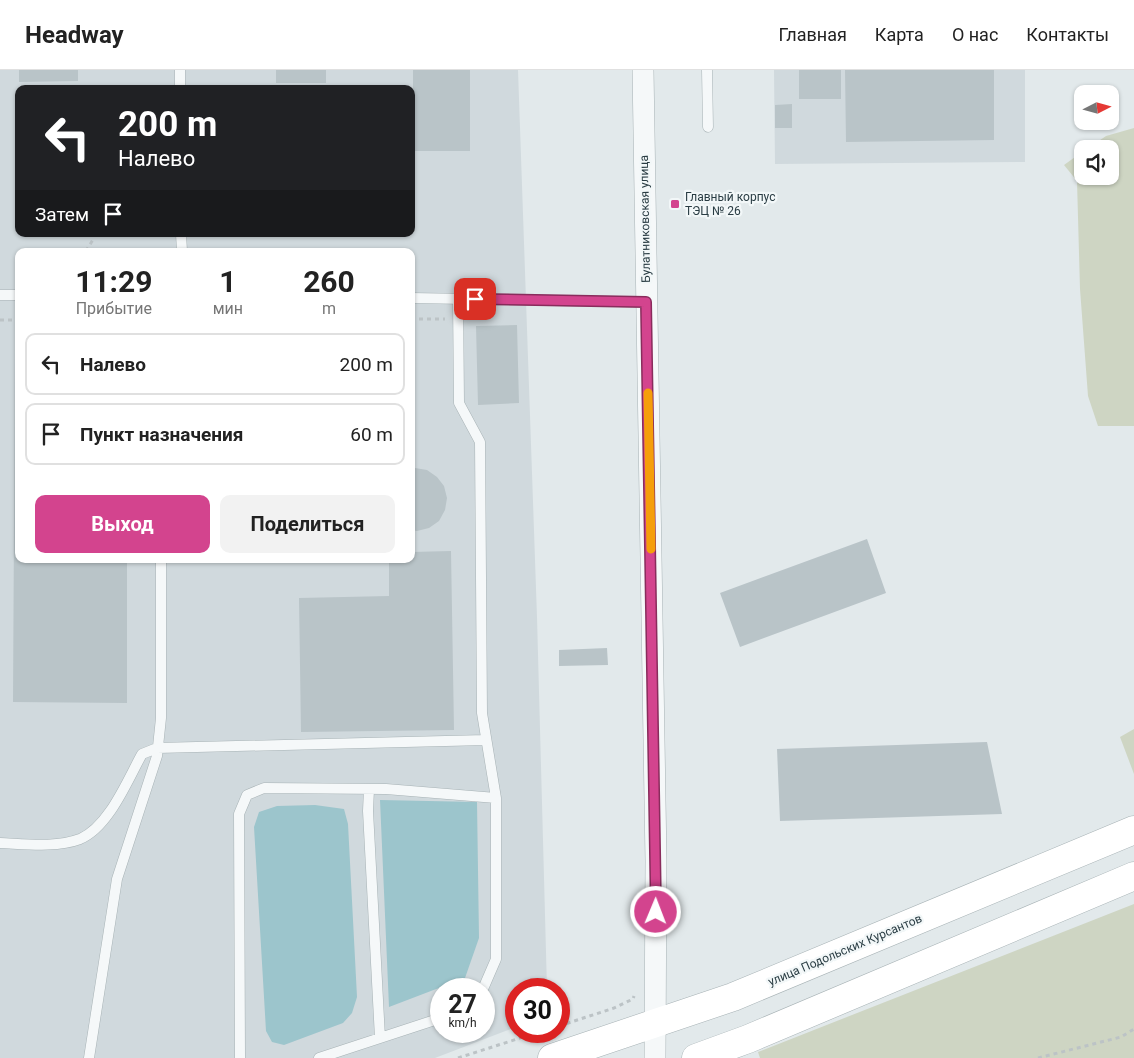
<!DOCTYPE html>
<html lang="ru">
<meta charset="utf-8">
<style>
:root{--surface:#fff;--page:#f2f2f2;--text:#222;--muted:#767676;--line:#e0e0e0;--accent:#d3448e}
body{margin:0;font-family:Roboto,sans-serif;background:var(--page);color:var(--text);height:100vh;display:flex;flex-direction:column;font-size:19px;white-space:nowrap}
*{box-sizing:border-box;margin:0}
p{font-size:16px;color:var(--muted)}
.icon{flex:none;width:28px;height:28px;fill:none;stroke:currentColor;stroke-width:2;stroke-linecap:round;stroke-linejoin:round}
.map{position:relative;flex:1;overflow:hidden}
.side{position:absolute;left:15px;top:178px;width:400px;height:315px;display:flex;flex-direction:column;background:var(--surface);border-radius:10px;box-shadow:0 1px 4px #0004}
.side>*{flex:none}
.hud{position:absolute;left:15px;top:15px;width:400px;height:152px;border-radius:10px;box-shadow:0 1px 4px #0004;background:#202124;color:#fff;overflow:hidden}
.needle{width:32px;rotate:84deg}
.tools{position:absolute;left:1074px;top:15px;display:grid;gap:10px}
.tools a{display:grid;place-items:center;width:45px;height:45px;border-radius:10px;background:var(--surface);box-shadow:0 1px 4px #0004;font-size:25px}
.speed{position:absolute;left:430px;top:908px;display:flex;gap:10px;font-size:25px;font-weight:700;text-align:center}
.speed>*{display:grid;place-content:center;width:65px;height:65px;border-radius:50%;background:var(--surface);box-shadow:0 1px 4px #0004;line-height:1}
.speed small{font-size:12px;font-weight:400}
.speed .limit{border:8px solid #d22;background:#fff;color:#111}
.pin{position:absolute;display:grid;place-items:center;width:42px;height:42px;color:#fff;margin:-21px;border-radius:10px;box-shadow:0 2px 8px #0006}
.me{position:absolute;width:55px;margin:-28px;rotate:1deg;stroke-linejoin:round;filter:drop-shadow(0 0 4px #0008)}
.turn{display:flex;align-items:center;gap:18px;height:105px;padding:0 20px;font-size:22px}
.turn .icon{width:65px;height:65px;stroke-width:2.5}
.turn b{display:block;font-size:35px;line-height:42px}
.then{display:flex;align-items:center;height:48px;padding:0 20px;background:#0003;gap:10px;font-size:19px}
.eta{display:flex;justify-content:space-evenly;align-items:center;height:85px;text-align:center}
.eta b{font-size:30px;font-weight:700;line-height:35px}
.primary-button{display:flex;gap:10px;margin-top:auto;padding:10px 20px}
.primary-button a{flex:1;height:58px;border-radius:10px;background:var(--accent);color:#fff;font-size:20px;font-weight:700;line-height:58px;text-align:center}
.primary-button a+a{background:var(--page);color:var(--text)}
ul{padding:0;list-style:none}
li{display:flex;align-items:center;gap:15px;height:62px;margin:0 10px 8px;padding:0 10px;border:2px solid var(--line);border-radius:10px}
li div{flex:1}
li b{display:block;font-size:19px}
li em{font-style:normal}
header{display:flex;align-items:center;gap:30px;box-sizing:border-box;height:70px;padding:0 25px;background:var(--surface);border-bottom:1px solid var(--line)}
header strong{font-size:24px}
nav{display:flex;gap:28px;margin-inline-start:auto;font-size:18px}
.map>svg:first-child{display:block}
.built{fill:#d0d9dd;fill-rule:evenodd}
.green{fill:#ced5c3}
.water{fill:#9cc5cc}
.building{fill:#b9c4c8}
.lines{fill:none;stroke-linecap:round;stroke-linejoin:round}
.lane-casing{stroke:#a7b2b5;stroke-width:11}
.street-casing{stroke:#a7b2b5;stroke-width:22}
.secondary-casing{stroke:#a7b2b5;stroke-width:29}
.path{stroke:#bcc3c6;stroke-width:3;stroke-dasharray:4 4;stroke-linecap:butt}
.lane{stroke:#f5f8f9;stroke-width:10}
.street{stroke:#f5f8f9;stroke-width:21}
.secondary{stroke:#fff;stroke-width:28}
.route-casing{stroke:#892c5c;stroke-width:12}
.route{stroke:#d3448e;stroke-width:9}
.slow{stroke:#f59e0b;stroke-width:9}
.poi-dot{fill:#d3448e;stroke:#f2f7f8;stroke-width:2}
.labels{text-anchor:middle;stroke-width:4.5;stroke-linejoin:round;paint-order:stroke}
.poi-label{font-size:12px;fill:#293c43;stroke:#f2f7f8;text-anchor:start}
.street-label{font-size:12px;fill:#293c43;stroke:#f2f7f8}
</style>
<header>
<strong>Headway</strong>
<nav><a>Главная</a><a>Карта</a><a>О нас</a><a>Контакты</a></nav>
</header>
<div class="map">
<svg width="1134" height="988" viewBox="0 0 1134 988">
<rect width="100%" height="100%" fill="#e2e9eb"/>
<path class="built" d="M0 0H518L537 547 547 919H516V957L435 988H0ZM19 19H411V164H19ZM19 181H411V489H19ZM441 919H484V961H441Z
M774 0H1025V92L775 94Z"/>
<path class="green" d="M1134 58V356H1098L1088 326 1080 219 1077 111 1064 95 1082 82V106H1110V79H1087L1106 66Z
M1134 659V704L1120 667Z
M1134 834V988H760L758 982Z"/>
<path class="water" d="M380 730 477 732 479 868 465 908 389 937Z
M315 735 344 739 348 754 357 927 352 943 343 953 284 975 272 972 266 961 254 757 259 742 277 736Z"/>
<path class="building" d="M19 0H78V11L19 12Z
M276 0H326V13H276Z
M413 0H470V81H413Z
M799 0H841V29H799Z
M845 0H994V70L846 72Z
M792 34V58H775V35Z
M517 255 519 333 478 335 476 256Z
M15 277H19V489H127V633L13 632Z
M415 398 427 400 437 407 444 416 447 428 445 440 439 451 429 458 417 461 411 460V399Z
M867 469 886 523 740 577 720 523Z
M451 481 454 660 301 662 299 528 389 526V489H411V482Z
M607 578 608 595 559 596V580Z
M987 672 1002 744 780 751 777 679Z"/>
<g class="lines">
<defs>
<path id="lane" d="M180 0V19
M707 0 708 57
M181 164 182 181
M0 225H19
M411 228 647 232
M458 228 459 333 480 372 482 643 496 728V889L483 919
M369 719 368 741 380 968
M0 773C25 774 56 778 80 769 109 757 128 709 142 684L157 678 486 670
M89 988 117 809 157 686 161 648V489
M240 988 239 744 247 725 264 718 386 719 496 728
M319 988 441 948"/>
<path id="street" d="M643 0 656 791 655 988"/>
<path id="secondary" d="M552 988 733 927 1134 760
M696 988 748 969 1134 806"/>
</defs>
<use href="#lane" class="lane-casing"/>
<use href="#street" class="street-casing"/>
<use href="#secondary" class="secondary-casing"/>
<path class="path" d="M86 181 94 168
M411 249H445
M0 250H19
M559 956 614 938 633 929 634 926
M458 988 542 961
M1038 988 1121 967 1134 959"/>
<use href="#lane" class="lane"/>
<use href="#street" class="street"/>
<use href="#secondary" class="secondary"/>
</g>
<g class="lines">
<defs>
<path id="route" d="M475 229 646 232 656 842"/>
</defs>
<use href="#route" class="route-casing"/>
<use href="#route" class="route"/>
<path class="slow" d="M648 323 651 479"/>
</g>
<rect class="poi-dot" x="670" y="129" width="10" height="10" rx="2.5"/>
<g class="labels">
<g class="poi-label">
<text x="685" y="131">Главный корпус<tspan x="685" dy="14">ТЭЦ № 26</tspan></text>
</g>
<g class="street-label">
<text transform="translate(645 149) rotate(-91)" y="4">Булатниковская улица</text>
<text transform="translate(845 880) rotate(-23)" y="4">улица Подольских Курсантов</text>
</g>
</g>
</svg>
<div class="tools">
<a><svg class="needle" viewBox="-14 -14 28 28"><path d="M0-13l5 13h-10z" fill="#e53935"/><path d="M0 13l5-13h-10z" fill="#767676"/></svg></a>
<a><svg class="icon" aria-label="sound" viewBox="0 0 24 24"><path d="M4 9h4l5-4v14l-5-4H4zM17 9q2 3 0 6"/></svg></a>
</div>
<div class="speed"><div>27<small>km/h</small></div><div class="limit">30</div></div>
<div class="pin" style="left:475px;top:229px;background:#d93025"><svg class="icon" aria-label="arrive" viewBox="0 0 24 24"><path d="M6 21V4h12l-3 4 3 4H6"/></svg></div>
<svg class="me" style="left:656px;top:842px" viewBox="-20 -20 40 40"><circle r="17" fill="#d3448e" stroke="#fff" stroke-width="3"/><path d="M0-11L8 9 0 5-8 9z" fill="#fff"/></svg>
<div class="hud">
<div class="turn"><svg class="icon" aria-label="left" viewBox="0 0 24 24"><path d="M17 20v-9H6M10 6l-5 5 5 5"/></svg><div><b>200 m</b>Налево</div></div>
<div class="then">Затем<svg class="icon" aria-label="arrive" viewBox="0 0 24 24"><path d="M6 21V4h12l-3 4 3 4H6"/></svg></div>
</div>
<section class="side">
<div class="eta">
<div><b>11:29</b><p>Прибытие</p></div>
<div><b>1</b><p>мин</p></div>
<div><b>260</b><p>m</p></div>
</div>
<ul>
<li><svg class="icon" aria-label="left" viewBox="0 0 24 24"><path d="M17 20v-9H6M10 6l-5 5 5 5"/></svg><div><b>Налево</b></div><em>200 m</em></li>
<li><svg class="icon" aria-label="arrive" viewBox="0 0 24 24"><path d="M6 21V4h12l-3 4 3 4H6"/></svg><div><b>Пункт назначения</b></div><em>60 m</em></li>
</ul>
<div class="primary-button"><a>Выход</a><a>Поделиться</a></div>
</section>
</div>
